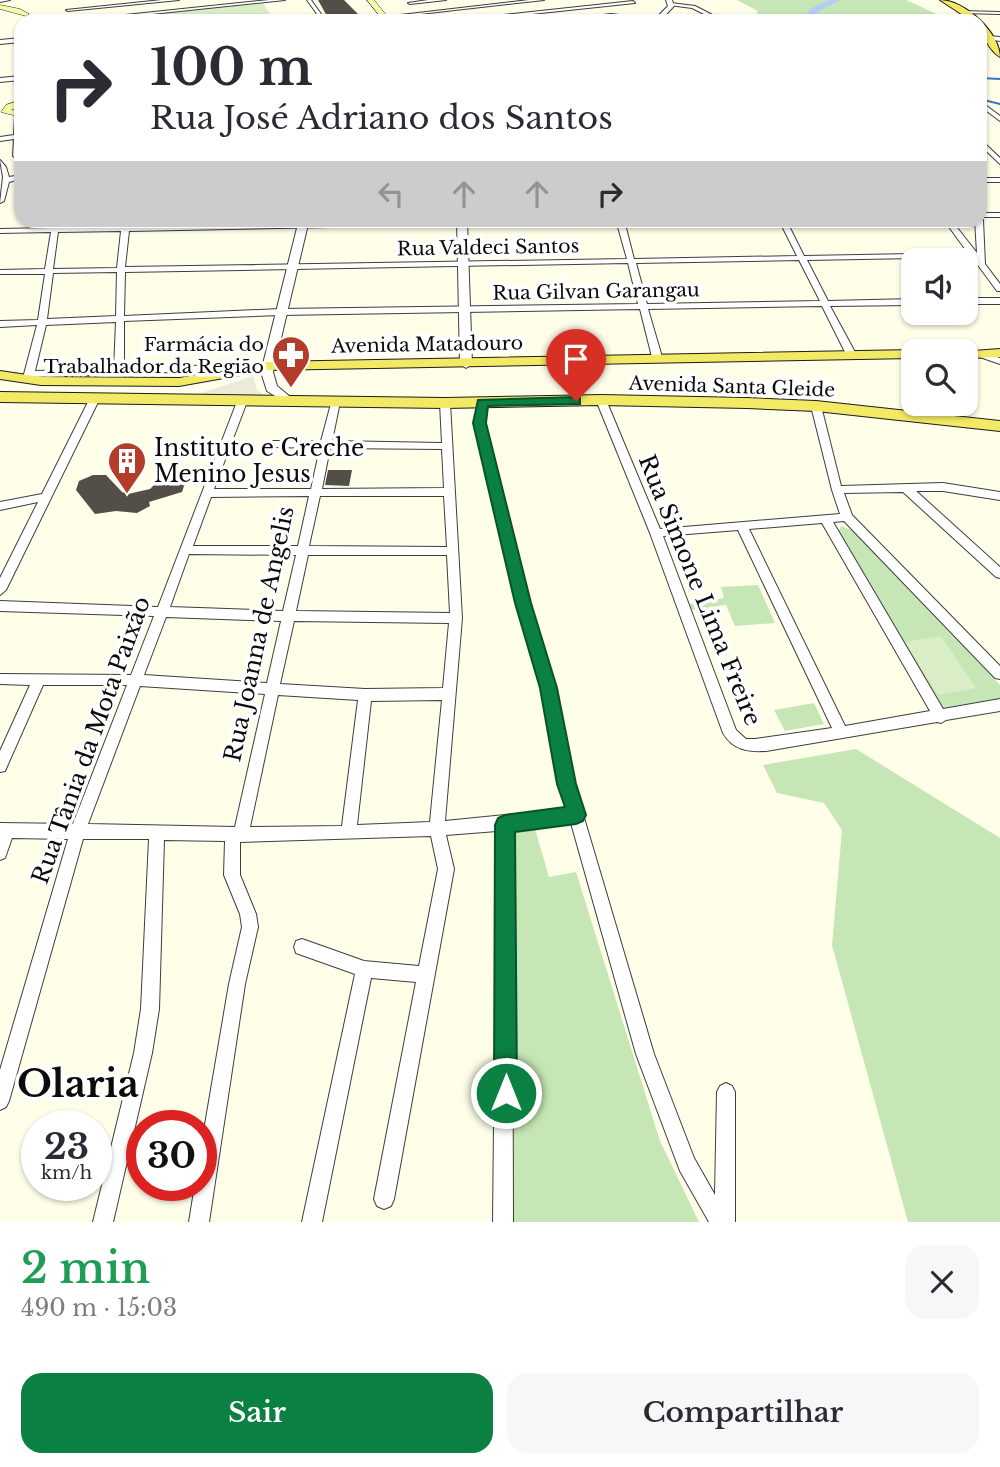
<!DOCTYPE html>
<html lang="pt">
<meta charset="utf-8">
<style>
:root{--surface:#fff;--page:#f7f7f7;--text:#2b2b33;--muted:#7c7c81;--accent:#0b8043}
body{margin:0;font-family:"Libre Baskerville",serif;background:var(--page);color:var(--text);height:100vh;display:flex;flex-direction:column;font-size:26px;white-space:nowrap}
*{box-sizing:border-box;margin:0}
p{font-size:23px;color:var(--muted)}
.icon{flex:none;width:38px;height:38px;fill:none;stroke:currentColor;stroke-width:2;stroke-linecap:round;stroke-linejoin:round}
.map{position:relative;height:1222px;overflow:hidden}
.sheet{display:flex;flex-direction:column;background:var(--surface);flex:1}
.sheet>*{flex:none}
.hud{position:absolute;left:14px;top:14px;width:973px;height:214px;border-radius:21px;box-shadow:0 2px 5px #0004;background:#fff;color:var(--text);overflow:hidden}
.fabs{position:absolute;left:901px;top:248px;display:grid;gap:14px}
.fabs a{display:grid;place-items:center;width:77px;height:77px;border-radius:14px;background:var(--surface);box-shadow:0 2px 5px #0004;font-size:35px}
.speed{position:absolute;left:21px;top:1110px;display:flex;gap:14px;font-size:35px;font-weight:700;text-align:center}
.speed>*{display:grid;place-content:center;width:91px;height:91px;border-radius:50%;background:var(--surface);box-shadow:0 2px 5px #0004;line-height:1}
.speed small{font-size:18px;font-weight:400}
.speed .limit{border:10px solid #d22;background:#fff;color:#111}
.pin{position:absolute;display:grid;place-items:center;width:60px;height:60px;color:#fff;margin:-72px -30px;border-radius:50% 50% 50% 0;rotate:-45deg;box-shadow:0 0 7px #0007}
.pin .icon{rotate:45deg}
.me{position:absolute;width:77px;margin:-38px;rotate:0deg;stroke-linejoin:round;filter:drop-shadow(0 0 5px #0008)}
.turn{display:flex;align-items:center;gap:24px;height:147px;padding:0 21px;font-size:32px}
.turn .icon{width:91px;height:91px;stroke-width:2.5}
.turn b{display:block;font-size:49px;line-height:60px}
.lanes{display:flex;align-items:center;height:66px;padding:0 21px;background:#0003;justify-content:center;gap:35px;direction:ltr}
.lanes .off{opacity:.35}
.round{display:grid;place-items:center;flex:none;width:74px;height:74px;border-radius:21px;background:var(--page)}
.head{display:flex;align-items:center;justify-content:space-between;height:119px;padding:0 21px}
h1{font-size:42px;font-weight:600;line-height:52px;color:#1e9e55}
.button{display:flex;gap:14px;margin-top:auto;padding:14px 21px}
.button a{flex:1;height:80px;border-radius:21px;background:var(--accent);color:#fff;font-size:28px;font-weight:600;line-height:80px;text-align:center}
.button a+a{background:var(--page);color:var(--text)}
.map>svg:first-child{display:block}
.green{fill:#c6e6b5}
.pitch{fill:#d9eec7}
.plaza{fill:#ecebda}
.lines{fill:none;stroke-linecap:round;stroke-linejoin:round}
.stream{stroke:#3b76c6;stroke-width:2}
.river{fill:#b1cef3;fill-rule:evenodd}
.building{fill:#534e48}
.minor-casing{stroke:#3e3e3e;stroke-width:2}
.tertiary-casing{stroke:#3e3e3e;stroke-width:2}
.secondary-casing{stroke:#2d2d2d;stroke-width:1}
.primary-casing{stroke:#1c1c1c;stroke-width:2}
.minor{fill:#fff;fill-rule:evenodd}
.tertiary{fill:#fff;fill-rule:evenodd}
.secondary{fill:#f6fba7;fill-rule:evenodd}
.primary{fill:#f2e965;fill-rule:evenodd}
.route{fill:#0b8043;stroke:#07532c;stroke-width:2}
.labels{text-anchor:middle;stroke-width:7;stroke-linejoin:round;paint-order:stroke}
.far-street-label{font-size:19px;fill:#0b0b0b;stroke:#fff}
.far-poi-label{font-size:19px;fill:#0b0b0b;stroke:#fff;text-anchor:end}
.poi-label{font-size:23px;fill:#0b0b0b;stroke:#fff;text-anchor:start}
.street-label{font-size:23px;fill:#0b0b0b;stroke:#fff}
.near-district-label{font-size:37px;font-weight:bold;fill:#0b0b0b;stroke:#fff}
</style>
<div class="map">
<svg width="1000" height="1222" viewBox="0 0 1000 1222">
<rect width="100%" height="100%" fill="#fefee9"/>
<path class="green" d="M737 0H906L952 21H754L758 11Z
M841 526 852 530 1000 685V699L941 708 838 533Z
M758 585 775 623 735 626 726 605 691 610 689 604 724 598 721 587Z
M814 703 824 724 785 731 774 710Z
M856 749 1000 838V1222H908L832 945 842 830 824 803 777 793 763 765Z
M535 829 549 877 576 872 660 1141 699 1222H504L514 1052 515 833Z"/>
<path class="pitch" d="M263 3 274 21H125L124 17Z
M941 636 976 688 938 695 905 642Z"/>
<path class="plaza" d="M253 376 257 390 267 397 192 396Z"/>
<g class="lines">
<path class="stream" d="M980 78 1000 79
M980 99 1000 104"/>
<path class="river" d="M829 0H840L818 12 810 21H800L812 8Z"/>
</g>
<path class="building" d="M318 0H344L358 14 328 18Z
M328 470H352L349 486 325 485Z
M93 475H106L122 492 128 494 150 489 162 477H181L185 483 182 492 149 502 150 506 137 513 116 511 95 514 76 490 79 481Z"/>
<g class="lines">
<defs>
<path id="minor" d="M0 0H10L0 2Z
M162 0H179L68 11 66 10Z
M269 0H285L85 21H68Z
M307 0H311L326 21H322Z
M428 0H446L410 4 408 3Z
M529 0H544L385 18 383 17Z
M633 1 635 3 465 21H449Z
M671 3 695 6 724 21H718L692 8 669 5Z
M961 11 1000 12V14L963 13Z
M611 14 659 20 611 16 553 21Z
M378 15 380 17 328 21 330 20Z
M701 20H704V21H699Z
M989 36 1000 37V41L987 39Z
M21 38V42L0 44V40Z
M21 76V80L0 82V78Z
M980 104H984L1000 116V121L980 106Z
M18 112 21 114 19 156 16 158 13 156 14 139 0 141V137L14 135 15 114Z
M980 139 1000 158V164L980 145Z
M0 160 6 167 9 177 21 175V179L9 182 4 201 0 203 3 177Z
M980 178H1000V182H980Z
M980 213H1000V217H980Z
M980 218 983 220 985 264 1000 284V291H997L972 257 807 260 828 301 914 299V305L830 306 856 354 851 357 846 354 822 306 648 309 662 357 657 360 652 357 640 309 280 315 124 321V368L254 364 259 367 257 369 33 377 28 381 23 378 37 325 0 327V321L38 320 45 274H0V270L45 269 51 232 0 233V229L51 228 52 220H60L59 228 445 220H594L591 222 129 231 125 267 627 259 616 220H624L634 259 797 256 779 220H786L804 256 968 253 944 220H951L977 253 975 220H980ZM121 231 117 268 53 269 58 232ZM799 260 820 301 647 304 636 263ZM628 263 638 304 280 309 124 316 125 272ZM117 272 116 316 47 319 53 273ZM116 322 114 369 35 371 46 325Z
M966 298H1000V304H966Z
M980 351 1000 358V364L977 356V352Z
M95 395 100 398 6 590 0 595V578L38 502 0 510V502L42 494 90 398Z
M243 396 248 399 214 489H311L320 448 273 447 268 444 273 441H321L332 400 335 399 340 402 332 441 442 443 440 403 445 400 450 403 462 618 445 821 567 809 560 784 542 688 517 603 475 423 477 403 482 400 487 403 485 423 529 603 556 688 574 784 654 1054 694 1158 715 1195 717 1092 720 1086 726 1083 732 1086 735 1092V1222H709L680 1171 636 1054 571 823 512 830 513 1222H493L497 831 446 835 454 869 394 1199 391 1206 384 1209 377 1206 374 1199 416 982 371 978 322 1222H302L355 974 296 953 294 947 296 941 302 939 364 961 419 966 438 869 431 836 240 842V875L256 914 258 927 245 984 209 1222H189L195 1185H201V1148L229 984 242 927 240 914 224 875 225 841 164 840 159 1009 152 1053 113 1222H93L134 1053 141 1009 149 839H83L9 1101 6 1107 0 1110V1070L68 839 12 838 5 858 0 860V823L73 824 127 685H43L5 771 0 772V751L30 685 0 684V674L131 675 154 616 0 611V601L158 607 238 399ZM330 448 442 449 444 488 322 489ZM309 496 298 546H193L211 497ZM320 496H444L447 547 309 546ZM189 554 296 555 283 611 170 607ZM308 555H447L450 613 296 611ZM166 617 281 621 267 683 144 675ZM294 621 449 623 443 688 365 689 280 684ZM140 686 265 694 235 827 88 824ZM278 695 358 700 342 826 250 827ZM442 700 430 822 357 825 371 701Z
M601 397 606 400 660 529 840 514 832 490 811 406 816 403 821 406 841 486 943 483 1000 492V500L943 491H916L1000 567V578L996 577 903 492 844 493 852 515 1000 666V679L995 678 844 521 833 522 943 709 1000 699V711L946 720 941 723 937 722 766 751C748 752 733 750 723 733L650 533 596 400ZM822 523 930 711 845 726 749 529ZM738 530 832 728 755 739H746L736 730 663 536Z"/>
<path id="tertiary" d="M666 0H672L674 6 660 21H653L668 6Z
M299 220H309L273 372 277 386 294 400 288 404 267 391 261 372Z
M457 220H467L472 364 466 368 460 364Z"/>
<path id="secondary" d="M367 0H374L391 21H384Z
M0 5 20 9 29 14 26 16 0 9Z
M21 100V106L11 110 21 111V117L1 112 6 105Z"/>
<path id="primary" d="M940 0C965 0 1000 33 1000 57 990 51 980 33 980 21H972Z
M1000 349V357L966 358V352H960Z
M914 350 920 352H914V358L268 370 179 386 41 385 0 379V371L41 377 179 378 268 362Z
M0 392 445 398 601 395 747 398 816 401 1000 421V431L816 411 747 408 601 405 445 408 0 402Z"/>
</defs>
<use href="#minor" class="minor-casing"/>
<use href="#tertiary" class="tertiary-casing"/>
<use href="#secondary" class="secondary-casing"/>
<use href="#primary" class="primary-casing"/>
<use href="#minor" class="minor"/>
<use href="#tertiary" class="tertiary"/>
<use href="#secondary" class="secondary"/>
<use href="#primary" class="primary"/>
</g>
<path class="route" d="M576 397 580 398V404L488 406 486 423 531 603 557 688 576 784 586 815 583 821 576 824 515 832 517 1093 514 1101 506 1105 497 1101 494 1093 495 825 498 818 505 815 565 807 557 784 540 688 515 603 473 423 478 400Z"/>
<defs>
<symbol id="pharmacy-pin" viewBox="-11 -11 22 30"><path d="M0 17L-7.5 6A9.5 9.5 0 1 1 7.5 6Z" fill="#b43c2a" stroke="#fff"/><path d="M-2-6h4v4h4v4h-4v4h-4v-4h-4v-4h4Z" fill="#fff"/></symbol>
<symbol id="building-pin" viewBox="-11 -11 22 30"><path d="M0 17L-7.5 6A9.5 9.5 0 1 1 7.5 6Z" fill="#b43c2a" stroke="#fff"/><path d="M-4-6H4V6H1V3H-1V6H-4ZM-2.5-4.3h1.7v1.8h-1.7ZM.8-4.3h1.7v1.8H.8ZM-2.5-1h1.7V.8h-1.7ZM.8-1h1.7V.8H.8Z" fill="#fff"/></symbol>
</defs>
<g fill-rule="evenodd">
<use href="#pharmacy-pin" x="269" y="333" width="44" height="60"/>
<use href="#building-pin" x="105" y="439" width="44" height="60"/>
</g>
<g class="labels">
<g class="far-street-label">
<text transform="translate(488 247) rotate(-1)" y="7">Rua Valdeci Santos</text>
<text transform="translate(596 291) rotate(-1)" y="7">Rua Gilvan Garangau</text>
<text transform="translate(427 344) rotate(-1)" y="7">Avenida Matadouro</text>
<text transform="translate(732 386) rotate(2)" y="7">Avenida Santa Gleide</text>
</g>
<g class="far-poi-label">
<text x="264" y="351">Farmácia do<tspan x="264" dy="22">Trabalhador da Região</tspan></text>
</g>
<g class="poi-label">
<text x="154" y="456">Instituto e Creche<tspan x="154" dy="26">Menino Jesus</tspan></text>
</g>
<g class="street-label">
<text transform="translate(700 590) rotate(68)" y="8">Rua Simone Lima Freire</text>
<text transform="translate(259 634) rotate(-78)" y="8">Rua Joanna de Angelis</text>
<text transform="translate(91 740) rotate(-70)" y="8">Rua Tânia da Mota Paixão</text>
</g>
<g class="near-district-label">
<text x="78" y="1097">Olaria</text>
</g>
</g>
</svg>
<div class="fabs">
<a><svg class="icon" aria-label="sound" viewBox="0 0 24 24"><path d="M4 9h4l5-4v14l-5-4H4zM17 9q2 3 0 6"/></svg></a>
<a><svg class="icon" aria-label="search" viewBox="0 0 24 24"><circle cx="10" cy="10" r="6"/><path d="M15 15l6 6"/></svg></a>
</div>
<div class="speed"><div>23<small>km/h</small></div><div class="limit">30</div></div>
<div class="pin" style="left:576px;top:401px;background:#d93025"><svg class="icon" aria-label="arrive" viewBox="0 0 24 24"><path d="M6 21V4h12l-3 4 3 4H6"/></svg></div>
<svg class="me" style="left:506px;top:1093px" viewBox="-20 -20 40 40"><circle r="17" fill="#0b8043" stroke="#fff" stroke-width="3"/><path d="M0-11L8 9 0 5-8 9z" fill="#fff"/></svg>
<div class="hud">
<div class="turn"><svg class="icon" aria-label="right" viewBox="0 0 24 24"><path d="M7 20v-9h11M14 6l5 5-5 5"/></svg><div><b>100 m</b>Rua José Adriano dos Santos</div></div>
<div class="lanes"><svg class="icon off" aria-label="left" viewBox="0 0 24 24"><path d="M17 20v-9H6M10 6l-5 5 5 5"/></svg><svg class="icon off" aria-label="ahead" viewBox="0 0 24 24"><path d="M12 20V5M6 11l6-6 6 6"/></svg><svg class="icon off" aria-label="ahead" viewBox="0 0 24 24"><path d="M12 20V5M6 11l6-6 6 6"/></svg><svg class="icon" aria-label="right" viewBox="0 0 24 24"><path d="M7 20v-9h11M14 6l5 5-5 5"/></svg></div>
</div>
</div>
<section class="sheet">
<div class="head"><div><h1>2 min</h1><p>490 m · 15:03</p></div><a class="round"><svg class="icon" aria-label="close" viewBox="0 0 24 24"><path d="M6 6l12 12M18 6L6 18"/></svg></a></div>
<div class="button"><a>Sair</a><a>Compartilhar</a></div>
</section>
